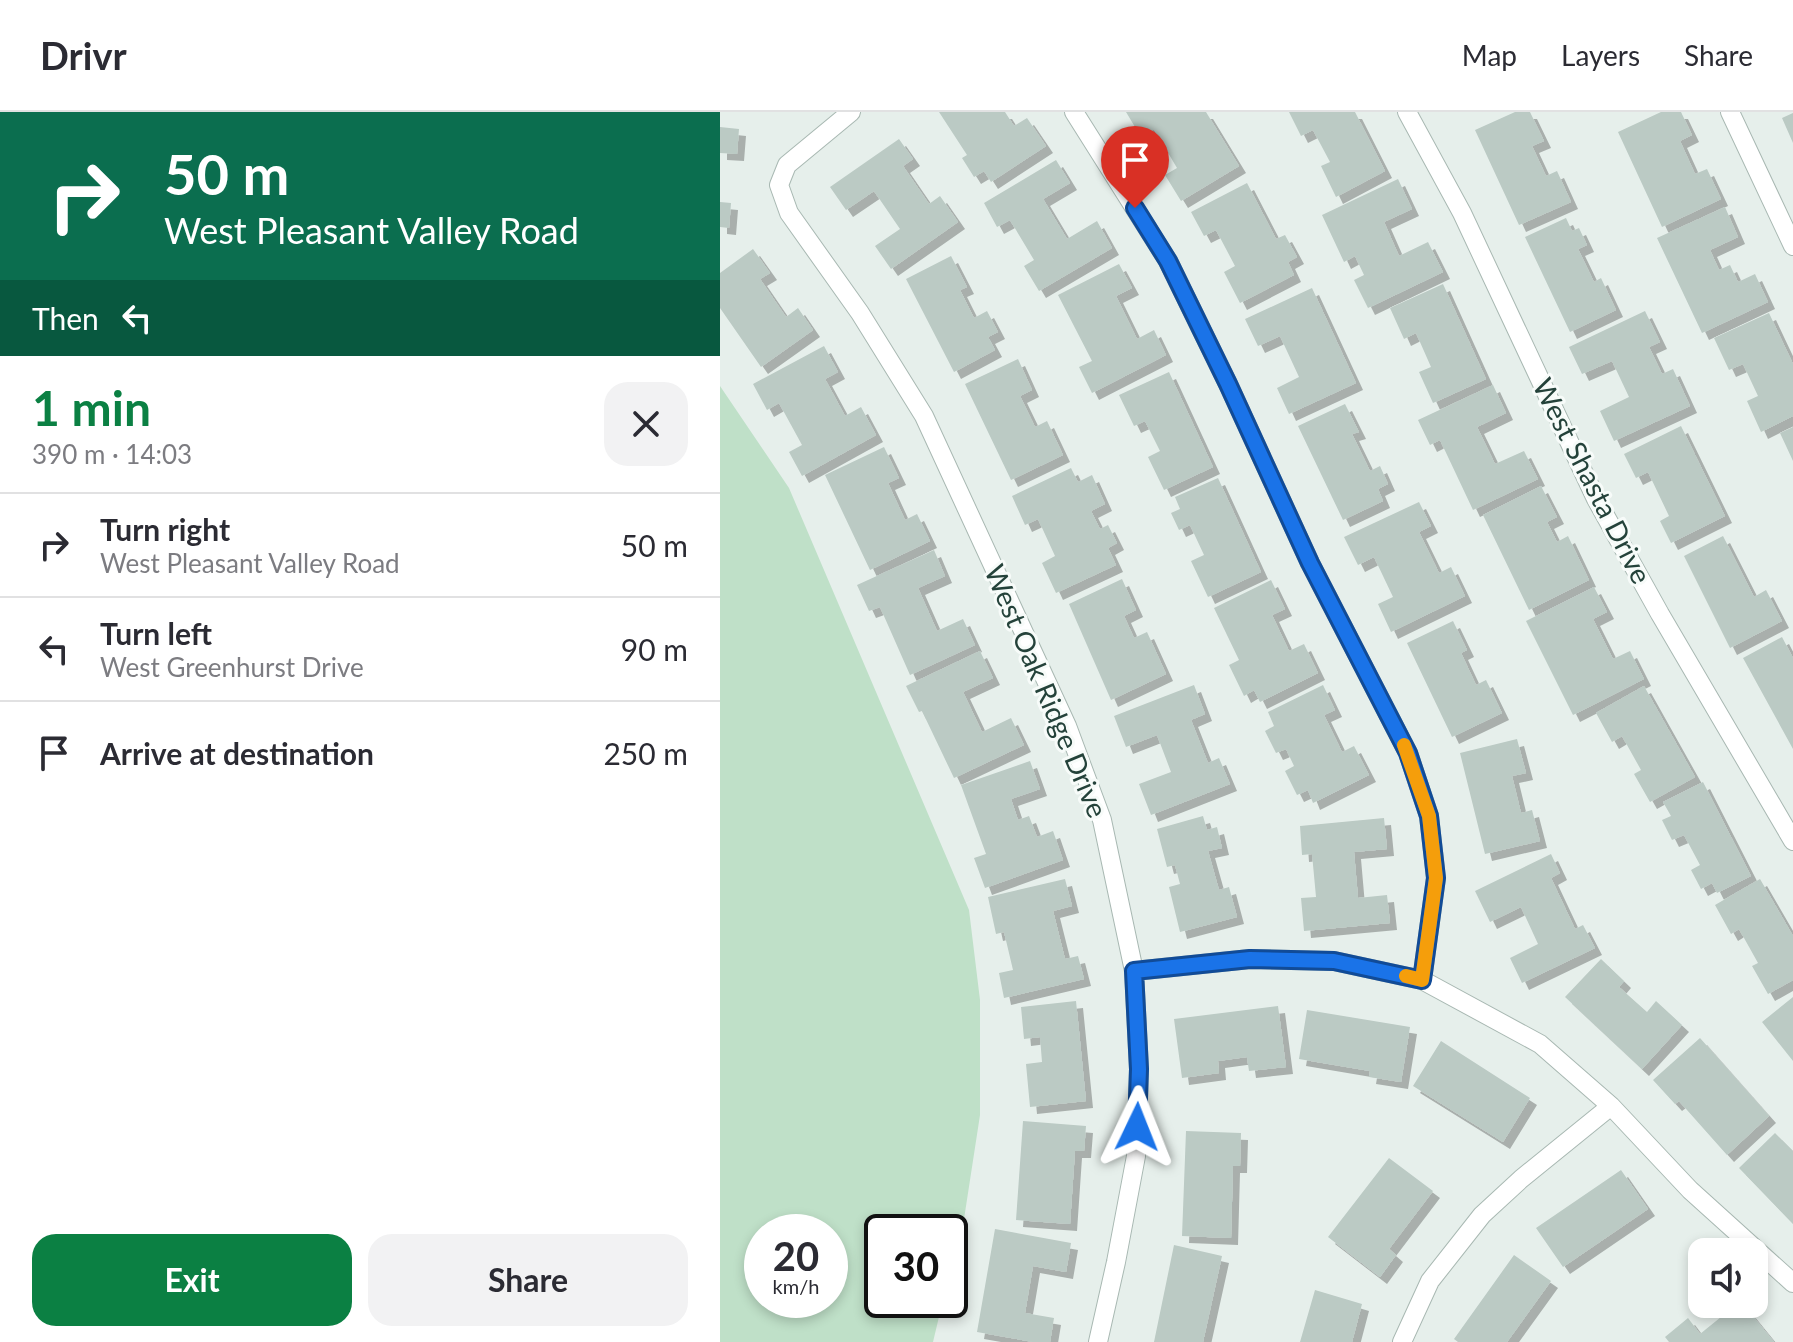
<!DOCTYPE html>
<meta charset="utf-8">
<style>
:root{--surface:#fff;--page:#f2f2f3;--text:#2b2b33;--muted:#7c7c81;--line:#e1e1e2;--accent:#0b8043}
body{margin:0;font-family:Lato,sans-serif;background:var(--page);color:var(--text);height:100vh;display:flex;flex-direction:column;font-size:30px;white-space:nowrap}
*{box-sizing:border-box;margin:0}
p{font-size:26px;color:var(--muted)}
.icon{flex:none;width:44px;height:44px;fill:none;stroke:currentColor;stroke-width:2;stroke-linecap:round;stroke-linejoin:round}
.map{position:relative;flex:1;overflow:hidden}
.side{display:flex;flex-direction:column;background:var(--surface);width:720px}
.side>*{flex:none}
.banner{background:#0b6e4f;color:#fff;overflow:hidden}
.controls{position:absolute;left:968px;top:1126px;display:grid;gap:16px}
.controls a{display:grid;place-items:center;width:80px;height:80px;border-radius:16px;background:var(--surface);box-shadow:0 4px 12px #0003;font-size:40px}
.speed{position:absolute;left:24px;top:1102px;display:flex;gap:16px;font-size:40px;font-weight:700;text-align:center}
.speed>*{display:grid;place-content:center;width:104px;height:104px;border-radius:50%;background:var(--surface);box-shadow:0 4px 12px #0003;line-height:1}
.speed small{font-size:20px;font-weight:400}
.speed .limit{border:4px solid #111;border-radius:12px;background:#fff;color:#111}
.pin{position:absolute;display:grid;place-items:center;width:68px;height:68px;color:#fff;margin:-82px -34px;border-radius:50% 50% 50% 0;rotate:-45deg;box-shadow:0 0 8px #0007}
.pin .icon{rotate:45deg}
.me{position:absolute;width:88px;margin:-44px;rotate:2deg;stroke-linejoin:round;filter:drop-shadow(0 0 6px #0008)}
.turn{display:flex;align-items:center;gap:28px;height:168px;padding:0 32px;font-size:36px}
.turn .icon{width:104px;height:104px;stroke-width:2.5}
.turn b{display:block;font-size:56px;line-height:68px}
.then{display:flex;align-items:center;height:76px;padding:0 32px;background:#0003;gap:16px;font-size:30px}
.round{display:grid;place-items:center;flex:none;width:84px;height:84px;border-radius:24px;background:var(--page)}
.head{display:flex;align-items:center;justify-content:space-between;height:136px;padding:0 32px}
h1{font-size:48px;font-weight:700;line-height:60px;color:var(--accent)}
.cta{display:flex;gap:16px;margin-top:auto;padding:16px 32px}
.cta a{flex:1;height:92px;border-radius:24px;background:var(--accent);color:#fff;font-size:32px;font-weight:700;line-height:92px;text-align:center}
.cta a+a{background:var(--page);color:var(--text)}
ul{padding:0;list-style:none}
li{display:flex;align-items:center;gap:24px;height:104px;padding:0 32px;border-top:2px solid var(--line)}
li div{flex:1}
li b{display:block;font-size:30px}
li em{font-style:normal}
header{display:flex;align-items:center;gap:48px;box-sizing:border-box;height:112px;padding:0 40px;background:var(--surface);border-bottom:2px solid var(--line)}
header strong{font-size:38px}
nav{display:flex;gap:44px;margin-inline-start:auto;font-size:28px}
main{display:flex;flex:1;min-height:0}
.map>svg:first-child{display:block}
.green{fill:#bfe0c8;fill-rule:evenodd}
.building{fill:#bbcac4;filter:url(#shadow)}
.lines{fill:none;stroke-linecap:round;stroke-linejoin:round}
.minor-casing{stroke:#a8b8b2;stroke-width:20}
.minor{stroke:#fff;stroke-width:18}
.route-casing{stroke:#114b97;stroke-width:20}
.route{stroke:#1a73e8;stroke-width:14}
.slow{stroke:#f59e0b;stroke-width:14}
.labels{text-anchor:middle;stroke-width:6;stroke-linejoin:round;paint-order:stroke}
.street-label{font-size:28px;fill:#24423a;stroke:#f7fbf9}
</style>
<header>
<strong>Drivr</strong>
<nav><a>Map</a><a>Layers</a><a>Share</a></nav>
</header>
<main>
<section class="side">
<div class="banner">
<div class="turn"><svg class="icon" aria-label="right" viewBox="0 0 24 24"><path d="M7 20v-9h11M14 6l5 5-5 5"/></svg><div><b>50 m</b>West Pleasant Valley Road</div></div>
<div class="then">Then<svg class="icon" aria-label="left" viewBox="0 0 24 24"><path d="M17 20v-9H6M10 6l-5 5 5 5"/></svg></div>
</div>
<div class="head"><div><h1>1 min</h1><p>390 m · 14:03</p></div><a class="round"><svg class="icon" aria-label="close" viewBox="0 0 24 24"><path d="M6 6l12 12M18 6L6 18"/></svg></a></div>
<ul>
<li><svg class="icon" aria-label="right" viewBox="0 0 24 24"><path d="M7 20v-9h11M14 6l5 5-5 5"/></svg><div><b>Turn right</b><p>West Pleasant Valley Road</p></div><em>50 m</em></li>
<li><svg class="icon" aria-label="left" viewBox="0 0 24 24"><path d="M17 20v-9H6M10 6l-5 5 5 5"/></svg><div><b>Turn left</b><p>West Greenhurst Drive</p></div><em>90 m</em></li>
<li><svg class="icon" aria-label="arrive" viewBox="0 0 24 24"><path d="M6 21V4h12l-3 4 3 4H6"/></svg><div><b>Arrive at destination</b></div><em>250 m</em></li>
</ul>
<div class="cta"><a>Exit</a><a>Share</a></div>
</section>
<div class="map">
<svg width="1073" height="1230" viewBox="0 0 1073 1230">
<defs>
<filter id="shadow"><feDropShadow dx="7" dy="7" stdDeviation="0" flood-color="#0004"/></filter>
</defs>
<rect width="100%" height="100%" fill="#e6efeb"/>
<path class="green" d="M0 274 69 376 249 798 260 888V1003L244 1107 230 1161V1120H162V1188H223L213 1230H0ZM42 1120H110V1188H42Z"/>
<path class="building" d="M219 0H285L294 14 307 6 326 34 271 70 264 59 254 65 242 46 247 43Z
M406 0H486L519 54 461 89 445 63 457 56 434 17 421 25Z
M569 0H635L665 59 616 85 601 54 610 50 593 18 581 24Z
M795 0H810L824 29 812 34 826 64 837 59 851 90 799 113 755 18Z
M941 0H961L972 23 960 29 975 62 987 57 1001 87 942 115 898 20Z
M1073 1V31L1062 6Z
M0 15 19 17 17 42 0 41Z
M179 27 193 47 183 54 209 92 220 84 238 110 171 157 155 134 180 117 154 79 126 98 110 75Z
M336 48 350 71 323 87 347 127 377 109 392 136 319 179 304 154 314 148 290 108 277 115 264 91Z
M678 67 692 97 664 110 679 144 708 130 723 160 648 196 634 168 644 163 635 144 624 150 602 103Z
M527 71 556 127 565 123 577 145 568 150 574 163 520 191 504 160 515 154 496 118 484 124 471 100Z
M0 90 11 91 9 116 0 115Z
M1005 95 1018 125 990 138 999 158 1010 153 1018 170 1035 162 1048 190 982 221 937 126Z
M846 106 852 119 859 116 867 133 858 137 874 170 881 166 896 198 850 220 805 125Z
M33 137 50 161 40 167 66 205 78 196 93 218 41 255 0 196V161Z
M231 144 247 175 240 178 254 206 267 199 278 220 268 225 275 238 234 260 186 167Z
M399 152 412 176 396 184 417 227 434 218 446 243 372 281 359 255 372 249 338 183Z
M723 172 766 267 713 291 699 260 711 255 696 221 684 227 670 196Z
M592 176 636 271 569 302 557 276 579 265 560 224 538 234 525 207Z
M925 199 940 230 929 235 942 262 953 257 970 294 894 329 880 299 909 285 892 249 862 262 849 235Z
M1049 201 1073 252V304L1041 320 1027 289 1038 284 1023 252 1009 258 994 226Z
M104 234 118 260 105 267 125 304 141 295 156 323 82 364 69 340 82 333 59 291 47 298 33 272Z
M298 247 312 278 300 284 315 315 327 309 343 343 291 368 245 272Z
M449 260 493 355 444 378 428 345 440 339 425 309 414 314 399 283Z
M773 273 786 301 757 315 775 352 804 339 818 367 753 398 720 328 710 333 698 308Z
M625 292 639 320 632 322 650 359 660 354 668 372 658 377 663 389 623 408 578 314Z
M961 314 1005 404 951 431 940 409 949 404 928 360 916 366 904 342Z
M1073 315V349L1060 321Z
M164 335 179 366 168 371 185 408 197 402 210 429 150 458 105 363Z
M351 356 358 370 372 363 385 392 371 399 380 417 388 413 397 431 388 436 396 453 336 481 322 451 335 444 318 407 305 413 292 384Z
M498 366 541 460 488 485 471 449 484 443 470 413 459 418 451 401 460 397 455 385Z
M821 374 837 405 827 410 837 430 848 424 869 468 809 498 763 403Z
M699 390 711 414 699 420 719 461 731 455 745 484 671 520 658 492 673 485 654 445 638 453 624 425Z
M1003 424 1034 485 1046 478 1062 509 1010 536 964 444Z
M214 438 225 464 198 476 217 519 243 507 255 533 190 563 160 495 149 499 137 473Z
M402 467 416 498 404 504 414 526 427 520 446 562 391 588 349 492Z
M551 468 565 497 552 503 569 539 584 532 598 561 540 590 534 578 524 584 509 553 519 548 494 496Z
M874 475 887 500 873 507 893 547 910 539 924 567 853 603 806 509Z
M733 509 747 538 741 541 756 573 766 568 782 601 732 625 687 531Z
M1062 525 1073 546V637L1023 546Z
M260 539 273 566 243 580 262 620 291 606 304 633 234 666 202 599 199 600 186 574Z
M474 573 485 602 471 608 488 651 499 646 510 672 431 703 419 672 451 660 437 623 406 635 394 604Z
M603 573 615 598 604 603 622 640 634 634 649 663 593 691 588 678 577 683 565 659 574 654 566 637 556 641 545 619 554 614 548 600Z
M924 574 975 665 930 690 914 662 921 658 902 624 892 630 876 601Z
M797 627 806 661 792 664 801 701 812 698 820 729 765 742 740 641Z
M310 649 320 677 291 687 298 708 309 704 317 725 333 719 343 748 265 776 254 746 266 742 241 673Z
M983 670 1031 764 997 781 992 771 981 777 971 758 980 753 964 723 952 728 942 708 951 704 943 690Z
M483 704 487 718 497 715 502 736 488 739 499 778 509 775 517 805 460 820 449 775 460 772 455 753 447 755 437 717Z
M664 706 667 737 634 740 638 786 667 783 670 811 584 819 581 786 596 785 592 742 582 743 580 714Z
M831 742 840 761 831 766 855 817 863 813 875 836 802 871 790 846 818 832 801 795 770 810 755 779Z
M345 767 352 794 333 799 345 847 358 844 364 867 284 886 279 861 293 858 284 820 276 822 268 785Z
M1040 767 1073 824V868L1048 882 1032 854 1038 851 1019 817 1011 822 995 793Z
M881 847 904 869 899 875 927 900 936 889 962 913 922 957 845 885Z
M1073 885V949L1042 910Z
M356 889 366 989 310 995 306 952 322 950 320 925 304 927 301 895Z
M558 894 566 955 529 959 527 945 498 949 499 961 462 966 454 907Z
M587 898 690 915 681 970 649 965 650 959 579 947Z
M980 926 1049 1004 1007 1043 959 989 955 992 933 968Z
M721 929 810 986 783 1030 693 974Z
M303 1009 366 1014 364 1039H355L350 1112 296 1108Z
M466 1019 521 1021 520 1054H513L511 1126 462 1124Z
M1055 1021 1073 1039V1112L1019 1056Z
M669 1046 713 1079 669 1137 676 1143 660 1165 608 1125Z
M901 1058 928 1097 843 1155 816 1116Z
M275 1117 351 1131 346 1160 313 1154 305 1201 334 1206 330 1230H313L257 1220Z
M454 1133 502 1144 483 1230H434Z
M794 1143 831 1169 787 1230H738L734 1227Z
M595 1178 642 1192 632 1230H580Z
M1017 1192H1023L1054 1230H949L945 1225 968 1206 980 1222Z"/>
<g class="lines">
<defs>
<path id="minor" d="M131 0 67 53 59 73 69 101 140 201 204 304 347 614 382 708 414 859 419 957 416 1044 396 1150 378 1230
M354 0 448 149 508 272 590 451 688 641 709 704 716 766 702 868
M687 0 742 101 876 387 940 502 1073 729
M1010 0 1073 134
M414 859 530 847 614 849 702 868 820 932 891 994 970 1078 1073 1171
M682 1230 710 1169 762 1103 801 1067 891 994"/>
</defs>
<use href="#minor" class="minor-casing"/>
<use href="#minor" class="minor"/>
</g>
<g class="lines">
<defs>
<path id="route" d="M415 96 448 149 508 272 590 451 688 641 709 704 716 766 702 868 614 849 530 847 414 859 419 957 417 1015"/>
</defs>
<use href="#route" class="route-casing"/>
<use href="#route" class="route"/>
<path class="slow" d="M684 633 709 704 716 766 702 868 686 864"/>
</g>
<g class="labels">
<g class="street-label">
<text transform="translate(872 369) rotate(63)" y="10">West Shasta Drive</text>
<text transform="translate(326 579) rotate(67)" y="10">West Oak Ridge Drive</text>
</g>
</g>
</svg>
<div class="controls">
<a><svg class="icon" aria-label="sound" viewBox="0 0 24 24"><path d="M4 9h4l5-4v14l-5-4H4zM17 9q2 3 0 6"/></svg></a>
</div>
<div class="speed"><div>20<small>km/h</small></div><div class="limit">30</div></div>
<div class="pin" style="left:415px;top:96px;background:#d93025"><svg class="icon" aria-label="arrive" viewBox="0 0 24 24"><path d="M6 21V4h12l-3 4 3 4H6"/></svg></div>
<svg class="me" style="left:417px;top:1015px" viewBox="-20 -20 40 40"><path d="M0-17L14 15 0 8-14 15z" fill="#1a73e8" stroke="#fff" stroke-width="4"/></svg>
</div>
</main>
